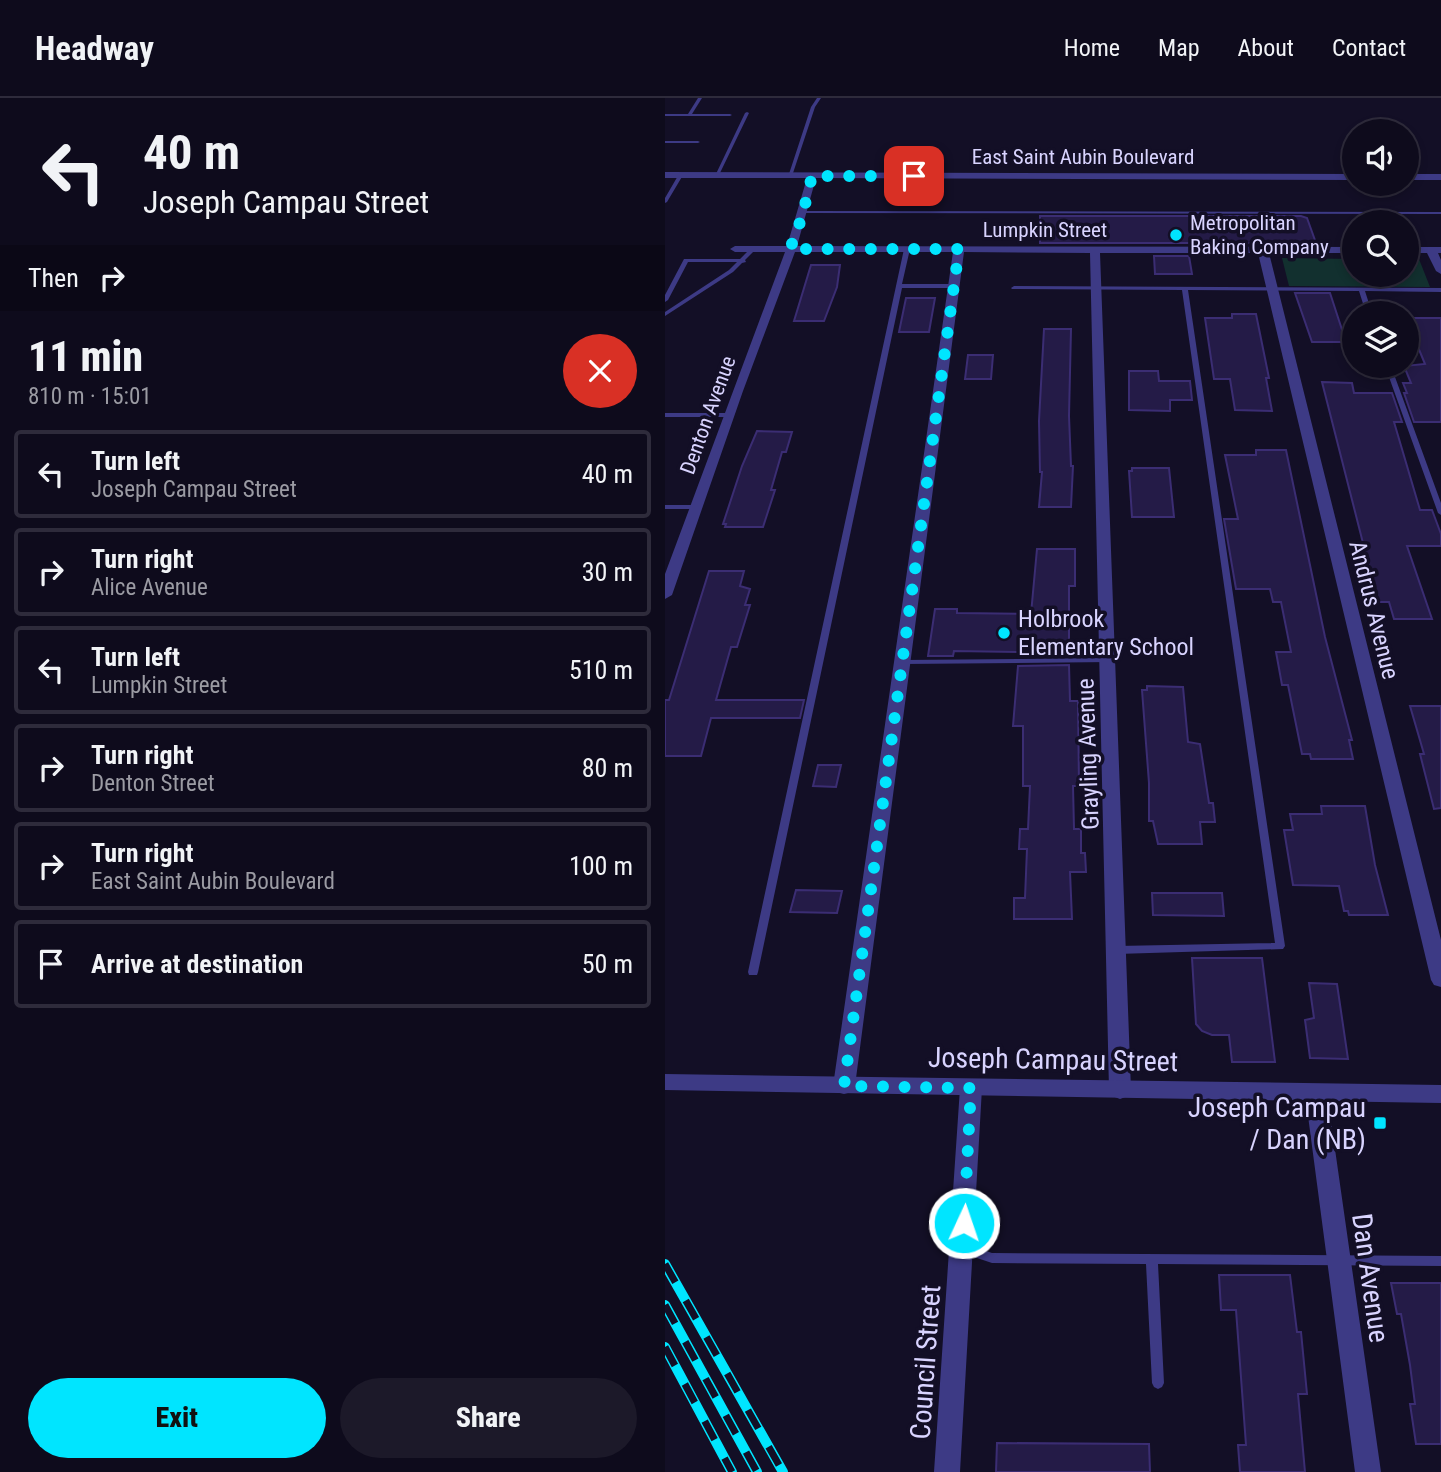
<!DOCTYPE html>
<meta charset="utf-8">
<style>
:root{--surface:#0e0b1c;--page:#1c1929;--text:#f1f3f6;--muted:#9b9ba3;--line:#2e2b3b;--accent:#00e5ff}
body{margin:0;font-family:"Roboto Condensed",sans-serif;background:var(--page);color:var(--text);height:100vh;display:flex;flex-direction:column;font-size:26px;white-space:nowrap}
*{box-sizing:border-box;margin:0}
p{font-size:23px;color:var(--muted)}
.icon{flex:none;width:38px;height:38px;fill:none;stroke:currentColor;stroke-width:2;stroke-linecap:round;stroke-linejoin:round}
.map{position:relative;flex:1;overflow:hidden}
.panel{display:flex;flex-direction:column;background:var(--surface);width:665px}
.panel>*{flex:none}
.top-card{background:#0e0b1c;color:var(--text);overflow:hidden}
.tools{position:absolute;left:677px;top:21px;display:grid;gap:14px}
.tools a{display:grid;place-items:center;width:77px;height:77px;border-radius:50%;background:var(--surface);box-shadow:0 4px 10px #0003,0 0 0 2px var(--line);font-size:35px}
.pin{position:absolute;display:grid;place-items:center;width:60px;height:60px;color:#fff;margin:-30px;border-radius:14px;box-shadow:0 4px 10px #0006}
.me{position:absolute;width:77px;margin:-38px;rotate:3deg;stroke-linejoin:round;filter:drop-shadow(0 0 5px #0008)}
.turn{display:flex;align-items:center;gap:24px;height:147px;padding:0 28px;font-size:32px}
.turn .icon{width:91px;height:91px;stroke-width:2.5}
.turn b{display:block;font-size:49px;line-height:60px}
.then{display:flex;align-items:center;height:66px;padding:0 28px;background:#0003;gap:14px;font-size:26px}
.round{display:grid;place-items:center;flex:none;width:74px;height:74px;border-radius:37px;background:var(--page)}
.summary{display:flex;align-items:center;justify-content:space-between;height:119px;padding:0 28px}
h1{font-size:42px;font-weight:800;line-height:52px}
.button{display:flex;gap:14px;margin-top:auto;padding:14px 28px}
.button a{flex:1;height:80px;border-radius:42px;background:var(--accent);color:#111;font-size:28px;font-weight:800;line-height:80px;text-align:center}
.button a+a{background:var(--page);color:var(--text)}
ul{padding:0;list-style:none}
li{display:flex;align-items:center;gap:21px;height:88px;margin:0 14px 10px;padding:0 14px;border:4px solid var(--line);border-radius:7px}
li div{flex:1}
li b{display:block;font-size:26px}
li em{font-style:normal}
header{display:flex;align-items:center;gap:42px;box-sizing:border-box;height:98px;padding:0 35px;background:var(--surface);border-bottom:2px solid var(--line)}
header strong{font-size:33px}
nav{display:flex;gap:38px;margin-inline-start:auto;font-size:24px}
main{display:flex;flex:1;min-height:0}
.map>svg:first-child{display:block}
.green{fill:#12302f}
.building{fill:#241b47;stroke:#3b2d73;stroke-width:2}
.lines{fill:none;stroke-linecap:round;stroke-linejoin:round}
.service{fill:#3d3a85;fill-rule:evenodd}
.minor{fill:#3d3a85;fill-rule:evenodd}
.tertiary{fill:#3d3a85;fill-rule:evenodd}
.rail-casing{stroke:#00e5ff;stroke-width:10}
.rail{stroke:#130f26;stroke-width:7;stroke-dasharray:21;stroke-linecap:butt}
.route{stroke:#00e5ff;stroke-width:12;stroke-dasharray:0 21.6}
.poi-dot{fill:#00e5ff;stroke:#130f26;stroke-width:2.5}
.labels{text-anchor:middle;stroke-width:7;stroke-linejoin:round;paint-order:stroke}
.far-street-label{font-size:21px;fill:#d9d4ff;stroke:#130f26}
.far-poi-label{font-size:21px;fill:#d9d4ff;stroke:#130f26;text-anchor:start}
.street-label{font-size:24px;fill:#d9d4ff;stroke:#130f26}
.poi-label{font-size:24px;fill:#d9d4ff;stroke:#130f26;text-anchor:start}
.near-street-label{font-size:28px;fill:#d9d4ff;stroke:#130f26}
.near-poi-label{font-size:28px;fill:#d9d4ff;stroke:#130f26;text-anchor:end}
</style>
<header>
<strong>Headway</strong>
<nav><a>Home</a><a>Map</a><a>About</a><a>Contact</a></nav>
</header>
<main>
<section class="panel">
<div class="top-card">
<div class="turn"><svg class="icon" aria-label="left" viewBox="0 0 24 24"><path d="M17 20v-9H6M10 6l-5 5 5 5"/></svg><div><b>40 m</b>Joseph Campau Street</div></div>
<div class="then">Then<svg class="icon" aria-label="right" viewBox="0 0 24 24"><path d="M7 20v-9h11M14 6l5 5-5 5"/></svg></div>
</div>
<div class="summary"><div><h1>11 min</h1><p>810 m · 15:01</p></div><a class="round" style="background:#d93025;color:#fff"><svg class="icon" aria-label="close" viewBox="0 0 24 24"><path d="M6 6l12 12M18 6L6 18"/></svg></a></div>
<ul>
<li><svg class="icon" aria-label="left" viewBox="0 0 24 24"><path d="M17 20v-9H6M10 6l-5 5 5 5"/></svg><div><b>Turn left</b><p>Joseph Campau Street</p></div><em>40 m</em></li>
<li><svg class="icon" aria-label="right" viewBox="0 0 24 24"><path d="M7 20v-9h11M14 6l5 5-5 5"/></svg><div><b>Turn right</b><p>Alice Avenue</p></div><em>30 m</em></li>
<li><svg class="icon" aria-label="left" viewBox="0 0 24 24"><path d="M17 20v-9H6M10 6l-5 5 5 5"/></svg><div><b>Turn left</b><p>Lumpkin Street</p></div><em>510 m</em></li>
<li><svg class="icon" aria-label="right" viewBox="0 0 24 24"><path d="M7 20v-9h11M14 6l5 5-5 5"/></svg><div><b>Turn right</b><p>Denton Street</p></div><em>80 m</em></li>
<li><svg class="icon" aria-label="right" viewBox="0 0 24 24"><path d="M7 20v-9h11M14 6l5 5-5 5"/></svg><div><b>Turn right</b><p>East Saint Aubin Boulevard</p></div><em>100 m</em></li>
<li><svg class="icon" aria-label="arrive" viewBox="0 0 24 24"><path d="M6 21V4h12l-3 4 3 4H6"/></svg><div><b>Arrive at destination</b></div><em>50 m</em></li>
</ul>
<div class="button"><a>Exit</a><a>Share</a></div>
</section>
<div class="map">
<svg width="776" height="1374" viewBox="0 0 776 1374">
<rect width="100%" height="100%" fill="#130f26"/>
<path class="green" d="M617 160 689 161 690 177H742V161H754L765 189 624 188Z"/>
<path class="building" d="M375 118H636L642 120 651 145H375Z
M489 158H524L527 176H490Z
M146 167H175L172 189 159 223H129Z
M630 195H665L681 244H647Z
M241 200H270L264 234H234Z
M567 216H591L604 280H601L607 313 570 312 565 281H549L540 220H567Z
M746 220H776V324H749L739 295H742L738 285H746L739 268 760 266 748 237H751Z
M379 231H406L404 318 406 368H408L406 409H374L377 374H375L374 323Z
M303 257H328L326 281H300Z
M464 273H493L494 283H525L527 302H505V313L464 312Z
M657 284 687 285 689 295H727L737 324H729L755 412H767L776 436V448H742L767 521H729L724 504H713Z
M92 333 127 334 121 354H117L106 392H110L98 429H60L61 426H58L77 368Z
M591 352H621L660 539 687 642H684L688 661H646L645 656H637L623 587H617L611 554H626L616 504H608L605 491H571L559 421H573L560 357H591Z
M467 370H504L509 419H467L464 373H467Z
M372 451H410V488H404V558H354V554L289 553 288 558H263L270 511H292V515L366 516Z
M44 473H79L75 488 85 491 80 507H85L72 549H66L51 602H139L135 620H46L36 658H0V602H4Z
M404 567 405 603H413L414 688H408L409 731H416V755H420L421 774H405L407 821H349V800H360L362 751H354L355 731H363L365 688H358V628H348L353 568Z
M482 588 518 589 523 644 535 646 544 705H548L550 724H535L537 746H493L488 723H484V685L477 592H482Z
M745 608H776V710L769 711 755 656H759Z
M153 667H176L171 689 148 688Z
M656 708H700L710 767 723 817H684L683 813H679L674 788 628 787 619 732H628L625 716H657Z
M131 792 177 793 172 815 125 814Z
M487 795H557L559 818 488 817Z
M527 860H597L610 964H567L564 937H547L537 933 531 926Z
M644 885 672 886 683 961 645 960 640 922 649 920Z
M554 1177H625L632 1234H636L642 1296H633L640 1374H575L573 1347H581L571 1212H556Z
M726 1185H776V1346H751L745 1306H750L745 1267 736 1216H732Z
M332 1345 484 1346 485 1374H331Z"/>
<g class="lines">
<path class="service" d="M33 0H37L27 16H65L67 17 65 18H0V16H23Z
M152 0H156L150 9 127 78 123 79 146 9Z
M82 14 84 15 54 77 50 78 80 15Z
M0 43H33L35 44 33 45H0Z
M14 76 18 77 2 104 0 105V100Z
M137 113 776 114V116L135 115V113Z
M242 149 245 151 237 186H289L292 188 289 190H237L93 874 92 877H84L83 874 231 188 239 151Z
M86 150 91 151 80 162 81 164 77 165 68 174 0 218V214L64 172 72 164H23L3 202 0 204V197L19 161H75Z
M349 188 776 190V194L700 193 707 215H701L694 193 523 192 620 848 618 851 452 856 449 855 447 852 449 849 452 848 610 845 517 192 347 191 346 190Z
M720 268H726L776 405V417L773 415Z
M0 315H63L66 317 63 319H0Z
M0 407H31L34 409 31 411H0Z
M443 560 447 562 446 564 238 566 234 564 238 562Z
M298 1145 327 1155 776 1158V1168L493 1166 499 1285 497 1289 493 1291 489 1289 487 1285 481 1166 327 1165 294 1154 292 1150 294 1146Z"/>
<path class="minor" d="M0 74 690 76V82L151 80 132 148 690 149V155H604L776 842V889L769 887 766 882 593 155H435L466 992 463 998 455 1001 447 998 444 992 425 155 299 154 190 988 187 994 179 996 171 994 168 988 288 154H130L78 293 7 497 0 501V476L120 154H70L65 151 70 148H122L142 80H0Z
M742 76H776V82H742Z
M742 149H776V155H773L776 162V176L771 173 762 155H742Z
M306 982 314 984 317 990 295 1374H269L295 990 298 984Z
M651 986 659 989 662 995 716 1374H690L640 995 643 989Z"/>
<path class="tertiary" d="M0 976 776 987V1005L0 992Z"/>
<defs>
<path id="rail" d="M0 1166 118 1374
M0 1207 92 1374
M0 1249 67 1374"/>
</defs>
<use href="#rail" class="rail-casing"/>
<use href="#rail" class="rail"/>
</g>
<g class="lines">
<path class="route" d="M249 78H147L137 119 125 151H294L179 988 306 990 299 1125"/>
</g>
<g class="poi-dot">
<circle cx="511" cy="137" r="7"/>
<circle cx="339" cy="535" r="7"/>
<rect x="708" y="1018" width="14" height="14" rx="3.5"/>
</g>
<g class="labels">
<g class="far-street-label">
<text x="418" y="66">East Saint Aubin Boulevard</text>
<text x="380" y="139">Lumpkin Street</text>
<text transform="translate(43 317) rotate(-70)" y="7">Denton Avenue</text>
</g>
<g class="far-poi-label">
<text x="525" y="132">Metropolitan<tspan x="525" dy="24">Baking Company</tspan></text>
</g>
<g class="street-label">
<text transform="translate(709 512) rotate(76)" y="8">Andrus Avenue</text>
<text transform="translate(423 656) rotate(-92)" y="8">Grayling Avenue</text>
</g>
<g class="poi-label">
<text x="353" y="529">Holbrook<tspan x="353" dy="28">Elementary School</tspan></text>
</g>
<g class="near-street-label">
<text transform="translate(388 961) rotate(1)" y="10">Joseph Campau Street</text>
<text transform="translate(706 1180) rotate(82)" y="10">Dan Avenue</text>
<text transform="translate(260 1264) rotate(-86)" y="10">Council Street</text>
</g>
<g class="near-poi-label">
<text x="701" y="1019">Joseph Campau<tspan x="701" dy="32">/ Dan (NB)</tspan></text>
</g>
</g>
</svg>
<div class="tools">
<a><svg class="icon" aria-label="sound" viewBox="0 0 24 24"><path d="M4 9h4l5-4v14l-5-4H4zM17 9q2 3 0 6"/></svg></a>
<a><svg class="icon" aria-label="search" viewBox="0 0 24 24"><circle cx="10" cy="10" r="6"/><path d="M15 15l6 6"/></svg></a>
<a><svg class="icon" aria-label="layers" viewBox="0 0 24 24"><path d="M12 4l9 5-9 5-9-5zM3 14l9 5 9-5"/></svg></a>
</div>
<div class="pin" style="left:249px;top:78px;background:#d93025"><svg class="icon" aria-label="arrive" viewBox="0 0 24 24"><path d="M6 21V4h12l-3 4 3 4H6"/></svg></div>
<svg class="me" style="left:299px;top:1125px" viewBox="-20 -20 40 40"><circle r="17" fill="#00e5ff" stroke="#fff" stroke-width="3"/><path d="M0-11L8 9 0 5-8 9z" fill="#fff"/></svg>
</div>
</main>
